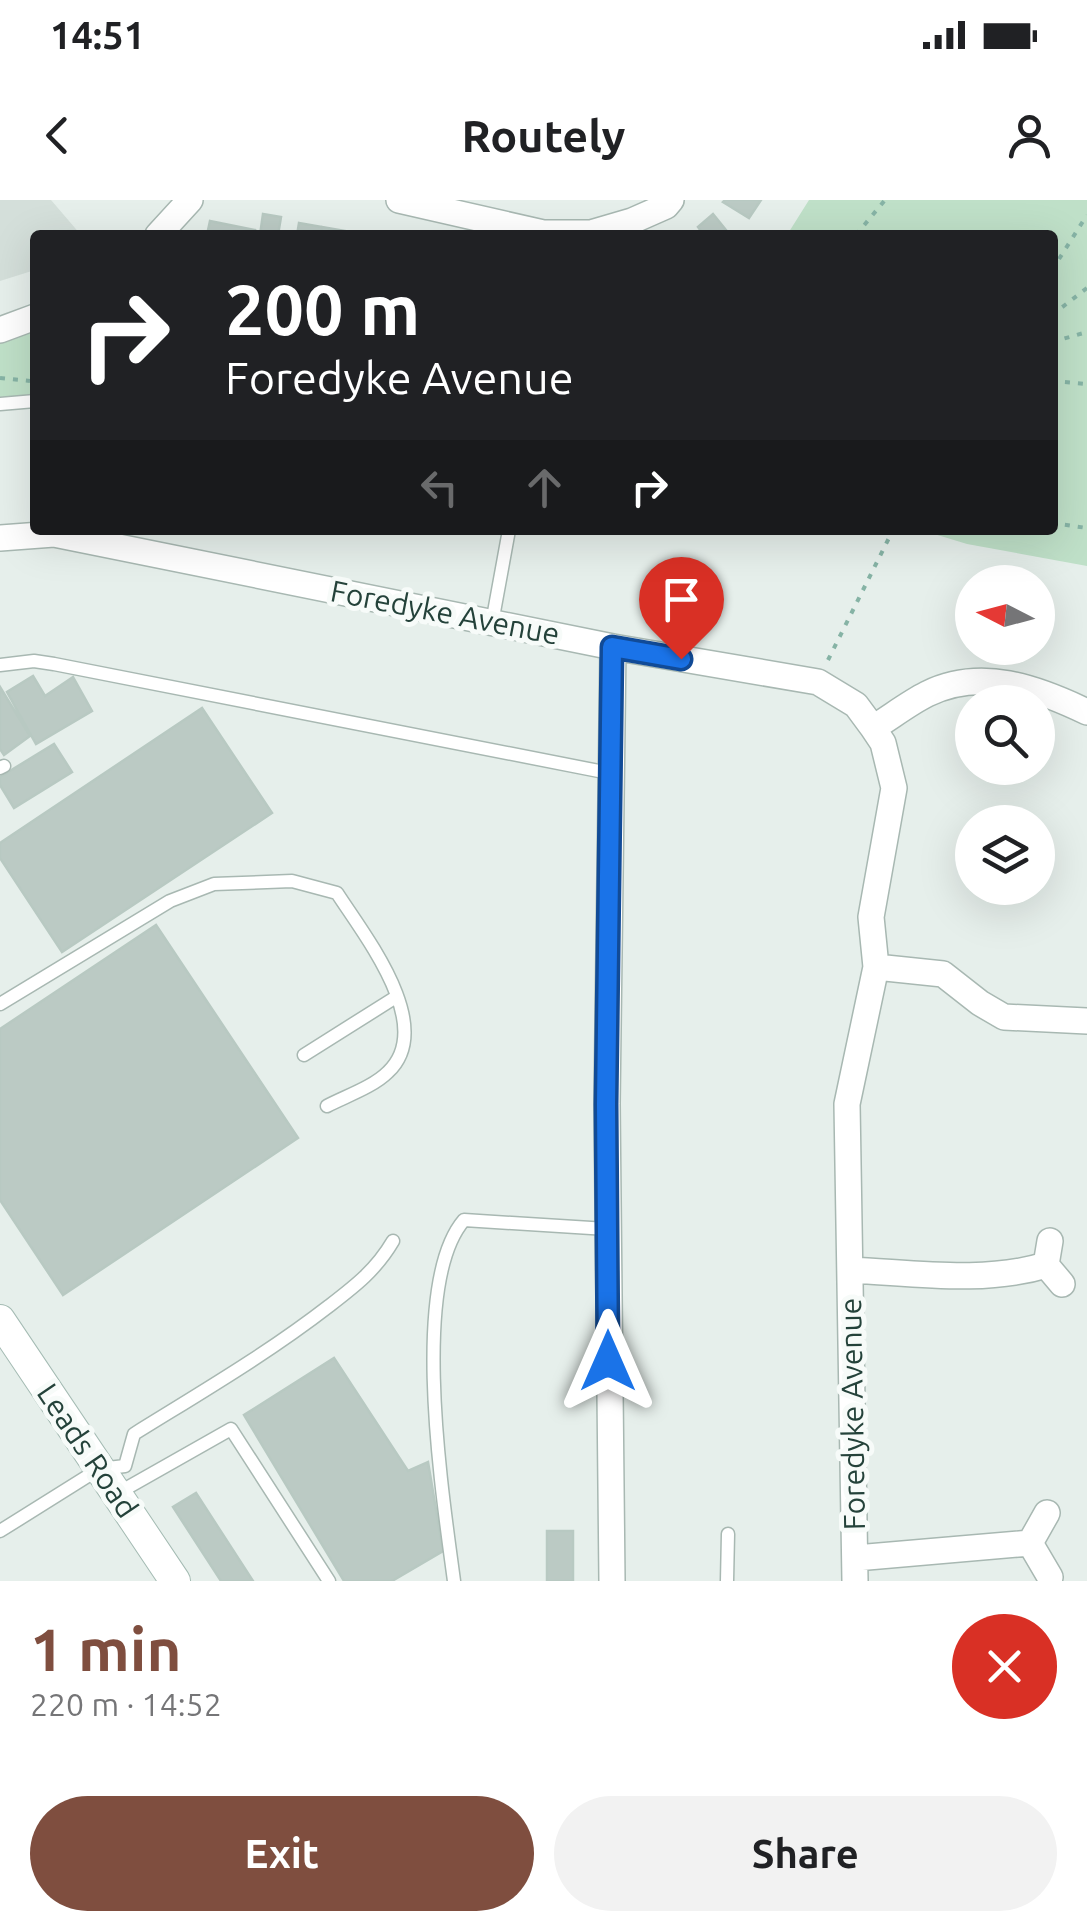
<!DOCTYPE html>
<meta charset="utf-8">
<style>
:root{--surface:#fff;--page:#f2f2f2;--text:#202124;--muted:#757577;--accent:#7f4e3f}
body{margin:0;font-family:Ubuntu,sans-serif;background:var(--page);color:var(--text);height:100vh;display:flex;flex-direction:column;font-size:38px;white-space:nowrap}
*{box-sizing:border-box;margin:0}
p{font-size:32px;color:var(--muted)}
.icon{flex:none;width:55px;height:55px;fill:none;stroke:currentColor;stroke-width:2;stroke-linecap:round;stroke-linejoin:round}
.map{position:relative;height:1381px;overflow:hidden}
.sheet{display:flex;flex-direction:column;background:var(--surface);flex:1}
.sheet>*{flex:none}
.banner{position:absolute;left:30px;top:30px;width:1028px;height:305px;border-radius:10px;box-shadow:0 10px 40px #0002;background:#202124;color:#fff;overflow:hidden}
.needle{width:65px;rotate:276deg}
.controls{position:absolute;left:955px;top:365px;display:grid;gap:20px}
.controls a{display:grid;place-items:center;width:100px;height:100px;border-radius:50%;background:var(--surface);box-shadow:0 10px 40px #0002;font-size:50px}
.pin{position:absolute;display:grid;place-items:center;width:85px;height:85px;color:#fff;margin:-102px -42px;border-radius:50% 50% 50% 0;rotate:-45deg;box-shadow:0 0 10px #0007}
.pin .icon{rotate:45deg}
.me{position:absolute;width:110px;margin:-55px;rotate:0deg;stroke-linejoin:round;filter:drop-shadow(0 0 8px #0008)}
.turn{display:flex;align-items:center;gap:35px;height:210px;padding:0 30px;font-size:45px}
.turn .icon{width:130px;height:130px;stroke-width:2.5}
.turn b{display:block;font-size:70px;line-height:85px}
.lanes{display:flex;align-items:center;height:95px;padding:0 30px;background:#0003;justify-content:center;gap:50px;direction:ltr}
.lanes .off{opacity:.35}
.round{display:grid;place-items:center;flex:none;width:105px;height:105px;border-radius:52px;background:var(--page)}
.overview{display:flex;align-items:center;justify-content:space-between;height:170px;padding:0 30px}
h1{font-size:60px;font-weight:600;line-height:75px;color:var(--accent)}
.action{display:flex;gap:20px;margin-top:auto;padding:20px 30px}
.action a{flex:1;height:115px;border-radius:60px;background:var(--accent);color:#fff;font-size:40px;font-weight:600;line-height:115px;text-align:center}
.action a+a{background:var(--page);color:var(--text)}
.status{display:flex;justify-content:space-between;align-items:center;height:70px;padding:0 50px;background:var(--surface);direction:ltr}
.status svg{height:28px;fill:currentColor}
header{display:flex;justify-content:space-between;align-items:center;height:130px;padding:0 30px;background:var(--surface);font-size:45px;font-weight:600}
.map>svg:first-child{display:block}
.built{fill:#d4dfda}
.green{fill:#bfe0c8}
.building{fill:#bbcac4;stroke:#b8c9c2;stroke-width:2.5}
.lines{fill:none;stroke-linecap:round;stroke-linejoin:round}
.lane-casing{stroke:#a8b8b2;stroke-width:15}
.street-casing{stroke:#a8b8b2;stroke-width:28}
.secondary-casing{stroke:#a4bbb3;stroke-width:32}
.path{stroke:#86b3a5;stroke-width:4;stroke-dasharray:5 8;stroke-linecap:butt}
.lane{stroke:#fff;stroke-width:12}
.street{stroke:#fff;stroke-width:25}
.secondary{stroke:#fff;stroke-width:30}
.route-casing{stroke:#114b97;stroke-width:25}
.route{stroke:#1a73e8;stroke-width:18}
.labels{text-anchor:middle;stroke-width:10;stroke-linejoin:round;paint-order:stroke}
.street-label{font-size:30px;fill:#24423a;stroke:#f7fbf9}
</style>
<div class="status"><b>14:51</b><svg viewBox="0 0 49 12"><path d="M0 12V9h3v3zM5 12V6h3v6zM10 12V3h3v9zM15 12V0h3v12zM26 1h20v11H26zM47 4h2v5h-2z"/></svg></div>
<header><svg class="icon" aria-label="back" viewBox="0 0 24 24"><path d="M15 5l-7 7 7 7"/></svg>Routely<svg class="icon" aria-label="person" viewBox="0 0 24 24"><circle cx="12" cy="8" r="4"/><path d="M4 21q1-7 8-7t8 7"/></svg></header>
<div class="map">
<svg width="1087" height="1381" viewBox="0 0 1087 1381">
<rect width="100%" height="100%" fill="#e6efeb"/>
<path class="built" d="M0 0H51L81 35H35V70L0 81Z"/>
<path class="green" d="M809 0H1087V366L967 344 921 330H1052V35H787Z
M35 126V195L0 197V138Z"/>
<path class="building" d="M725 0H761L749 18 723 2Z
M263 14 281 17 278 35H260Z
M713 14 730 35H704L698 27Z
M210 21 255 30 254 35H207Z
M299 23 322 27 321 35H297Z
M322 27 345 31 344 35H321Z
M33 476 45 496 73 477 92 511 36 544 7 492Z
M0 487 30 536 4 555 0 549Z
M202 508 272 613 62 752 0 658V643Z
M54 544 72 572 14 608 0 585V577Z
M156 725 298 938 63 1095 0 1000V829Z
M334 1158 408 1271 428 1262 443 1351 392 1381H344L244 1215Z
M196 1293 253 1381H221L173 1307Z
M547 1331H573V1381H547Z"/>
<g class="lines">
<defs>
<path id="lane" d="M0 204 35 201
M492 423 509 330
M0 465 34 461 54 464 609 573
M0 568 4 566
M0 804 170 701 214 684 292 681 337 693C364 735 437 826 388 872 373 887 346 896 327 906
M304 855 396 797
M118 1293 231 1229 329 1381
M0 1331 99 1269 125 1266 134 1234C200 1193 267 1154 329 1106 355 1086 376 1070 393 1041
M454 1381C443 1298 409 1084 464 1020L607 1029
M727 1381 728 1334"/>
<path id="street" d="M399 0 543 33H591L632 21 666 6 671 0
M158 35 190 0
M0 130 35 117
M0 338 54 334 613 447 818 482 856 505 873 528 883 543 894 588 871 717 876 767 847 904 855 1381
M873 528C891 517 909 503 927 494 981 467 1037 488 1087 512
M876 767 943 774 980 803 1004 817 1087 821
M1050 1041 1046 1065 1062 1084
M851 1070C915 1073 984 1084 1046 1065
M1047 1313 1030 1343 1050 1377
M856 1358 1030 1343
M612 1381 607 904 613 447"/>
<path id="secondary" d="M0 1120 175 1381"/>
</defs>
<use href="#lane" class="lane-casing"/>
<use href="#street" class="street-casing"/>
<use href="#secondary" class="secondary-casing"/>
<path class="path" d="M856 35 885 0
M1052 70 1087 15
M1052 115 1087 88
M1052 142 1087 132
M0 178 30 181
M1052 181 1087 184
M1052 323 1087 328
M828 460 893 330"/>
<use href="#lane" class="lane"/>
<use href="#street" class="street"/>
<use href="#secondary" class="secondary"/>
</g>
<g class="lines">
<defs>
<path id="route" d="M608 1161 606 904 612 447 681 459"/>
</defs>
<use href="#route" class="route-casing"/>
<use href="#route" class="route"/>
</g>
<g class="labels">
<g class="street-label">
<text transform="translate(445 413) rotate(11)" y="10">Foredyke Avenue</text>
<text transform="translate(853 1214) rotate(-91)" y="10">Foredyke Avenue</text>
<text transform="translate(87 1251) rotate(56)" y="10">Leads Road</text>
</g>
</g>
</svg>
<div class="controls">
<a><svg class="needle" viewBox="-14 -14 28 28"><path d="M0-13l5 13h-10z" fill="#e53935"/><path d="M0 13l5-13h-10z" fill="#757577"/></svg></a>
<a><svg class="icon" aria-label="search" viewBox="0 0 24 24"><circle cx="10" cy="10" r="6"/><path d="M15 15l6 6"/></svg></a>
<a><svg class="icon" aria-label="layers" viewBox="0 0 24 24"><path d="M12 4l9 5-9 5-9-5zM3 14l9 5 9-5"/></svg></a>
</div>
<div class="pin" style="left:681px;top:459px;background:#d93025"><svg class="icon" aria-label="arrive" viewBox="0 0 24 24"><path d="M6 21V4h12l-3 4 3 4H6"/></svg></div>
<svg class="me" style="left:608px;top:1161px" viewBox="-20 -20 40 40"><path d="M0-17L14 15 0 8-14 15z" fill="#1a73e8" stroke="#fff" stroke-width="4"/></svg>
<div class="banner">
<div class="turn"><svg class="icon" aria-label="right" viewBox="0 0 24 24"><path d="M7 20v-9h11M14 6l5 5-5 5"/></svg><div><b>200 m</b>Foredyke Avenue</div></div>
<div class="lanes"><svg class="icon off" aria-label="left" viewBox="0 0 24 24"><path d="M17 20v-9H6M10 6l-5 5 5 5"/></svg><svg class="icon off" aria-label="ahead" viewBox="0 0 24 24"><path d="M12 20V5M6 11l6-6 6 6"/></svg><svg class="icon" aria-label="right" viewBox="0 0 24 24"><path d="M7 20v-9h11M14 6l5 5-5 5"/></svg></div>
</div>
</div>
<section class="sheet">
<div class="overview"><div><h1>1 min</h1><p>220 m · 14:52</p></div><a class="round" style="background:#d93025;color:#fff"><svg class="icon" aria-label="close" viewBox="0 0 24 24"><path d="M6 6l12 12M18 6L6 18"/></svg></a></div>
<div class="action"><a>Exit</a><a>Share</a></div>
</section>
